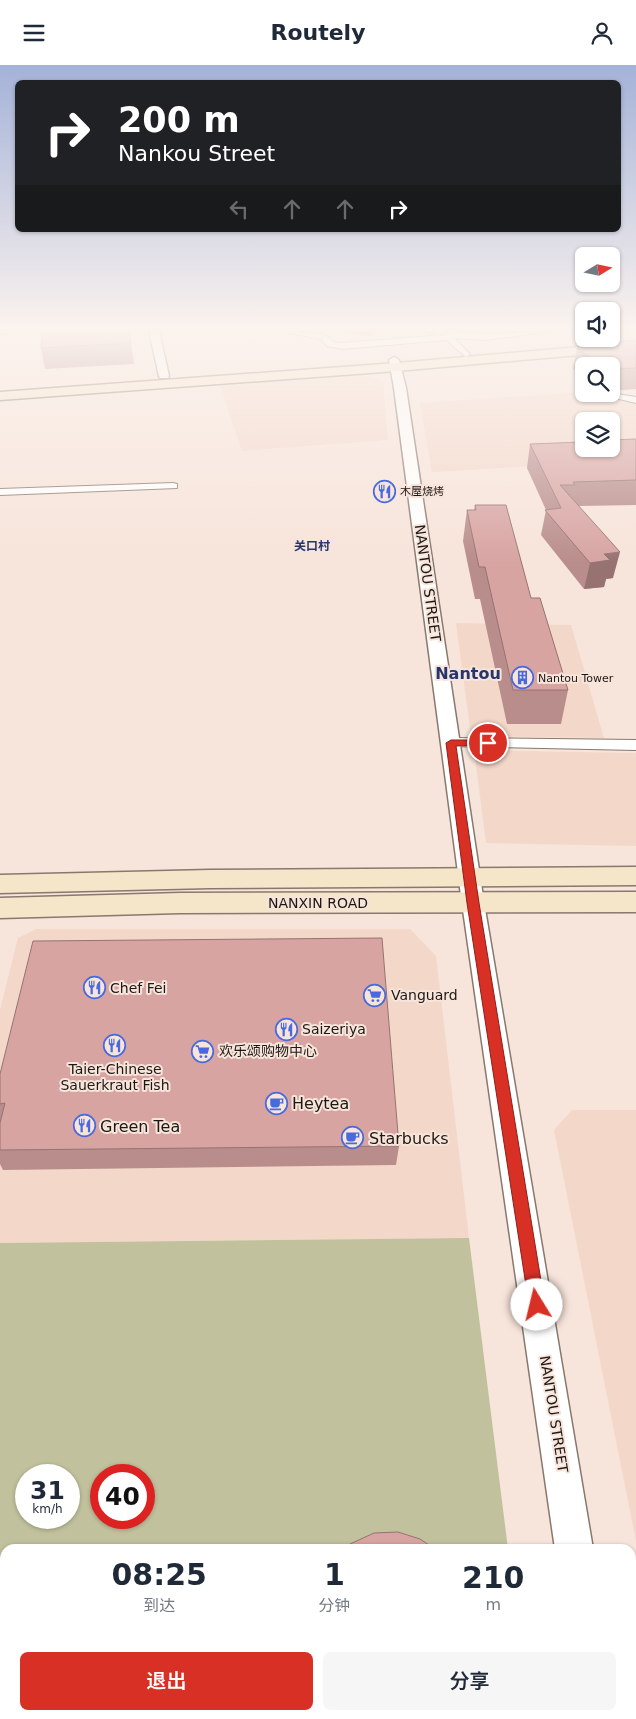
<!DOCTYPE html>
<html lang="zh">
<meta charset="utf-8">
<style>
:root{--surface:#fff;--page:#f6f6f7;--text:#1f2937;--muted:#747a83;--accent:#d93025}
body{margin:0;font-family:"DejaVu Sans","Noto Sans SC",sans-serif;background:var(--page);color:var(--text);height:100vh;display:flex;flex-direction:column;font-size:19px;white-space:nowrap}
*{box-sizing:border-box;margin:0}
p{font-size:16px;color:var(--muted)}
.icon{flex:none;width:28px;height:28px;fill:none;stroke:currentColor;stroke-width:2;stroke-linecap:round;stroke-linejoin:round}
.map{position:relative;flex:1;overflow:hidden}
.details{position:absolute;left:0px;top:1479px;width:636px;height:176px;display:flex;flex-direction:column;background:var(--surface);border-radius:15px 15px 0 0;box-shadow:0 1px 4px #0004}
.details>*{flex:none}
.hud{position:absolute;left:15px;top:15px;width:606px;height:152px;border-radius:8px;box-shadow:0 1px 4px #0004;background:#202124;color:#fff;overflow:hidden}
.needle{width:32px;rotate:80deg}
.tools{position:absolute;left:575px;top:182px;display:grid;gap:10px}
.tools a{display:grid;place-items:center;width:45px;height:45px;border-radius:8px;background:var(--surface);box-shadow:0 1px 4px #0004;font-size:25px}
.speed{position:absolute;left:15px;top:1399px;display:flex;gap:10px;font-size:25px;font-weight:700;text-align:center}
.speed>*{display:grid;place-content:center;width:65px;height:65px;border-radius:50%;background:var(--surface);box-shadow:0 1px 4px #0004;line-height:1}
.speed small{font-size:12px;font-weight:400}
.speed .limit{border:8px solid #d22;background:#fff;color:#111}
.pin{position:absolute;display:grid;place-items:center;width:42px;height:42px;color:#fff;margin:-21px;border:2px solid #fff;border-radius:50%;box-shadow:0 1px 5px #0007}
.me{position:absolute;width:55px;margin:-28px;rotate:351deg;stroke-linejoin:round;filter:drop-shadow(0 0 4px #0008)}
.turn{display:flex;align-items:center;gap:18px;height:105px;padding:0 20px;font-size:22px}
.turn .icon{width:65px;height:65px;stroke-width:2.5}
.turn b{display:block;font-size:35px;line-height:42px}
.lanes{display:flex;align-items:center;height:48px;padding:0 20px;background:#0003;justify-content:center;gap:25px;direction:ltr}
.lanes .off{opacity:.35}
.eta{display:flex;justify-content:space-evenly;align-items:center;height:85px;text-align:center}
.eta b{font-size:30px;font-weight:600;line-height:35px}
.cta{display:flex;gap:10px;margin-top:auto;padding:10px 20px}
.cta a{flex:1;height:58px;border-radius:8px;background:var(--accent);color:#fff;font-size:20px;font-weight:600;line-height:58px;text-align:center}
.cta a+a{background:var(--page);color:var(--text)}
header{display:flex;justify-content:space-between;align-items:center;height:65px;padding:0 20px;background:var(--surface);font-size:22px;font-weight:600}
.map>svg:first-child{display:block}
.built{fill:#f3d8ca;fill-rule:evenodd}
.green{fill:#c2c19d;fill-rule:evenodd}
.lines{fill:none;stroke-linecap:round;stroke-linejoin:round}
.minor-casing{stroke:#89786e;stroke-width:2}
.tertiary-casing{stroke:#89786e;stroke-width:3}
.secondary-casing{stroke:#89786e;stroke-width:3}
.minor{fill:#fff;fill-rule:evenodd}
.tertiary{fill:#fff;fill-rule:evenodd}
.secondary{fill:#f5e5c9;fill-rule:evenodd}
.wall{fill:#b98d8b}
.shaded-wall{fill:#967371}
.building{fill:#d7a4a2;stroke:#967371}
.route{fill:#d93025;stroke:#8d1f18}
.labels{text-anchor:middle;stroke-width:4;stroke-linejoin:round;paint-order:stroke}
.far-poi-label{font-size:11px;fill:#1e1814;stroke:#f7e4da;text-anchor:start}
.far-neighbourhood-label{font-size:12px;font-weight:bold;fill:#25366e;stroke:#f7e4da}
.street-label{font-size:14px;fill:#1e1814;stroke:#f7e4da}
.poi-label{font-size:14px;fill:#1e1814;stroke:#f7e4da;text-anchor:start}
.far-district-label{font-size:16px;font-weight:bold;fill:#25366e;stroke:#f7e4da}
.near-poi-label{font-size:16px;fill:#1e1814;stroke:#f7e4da;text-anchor:start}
</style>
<header><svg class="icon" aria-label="menu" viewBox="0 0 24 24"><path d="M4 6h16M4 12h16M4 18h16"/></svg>Routely<svg class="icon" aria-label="person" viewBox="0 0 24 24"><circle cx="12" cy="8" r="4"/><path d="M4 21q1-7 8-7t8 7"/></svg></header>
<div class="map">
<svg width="636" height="1654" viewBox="0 0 636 1654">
<rect width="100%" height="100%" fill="#f7e4da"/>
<path class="built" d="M363 310 383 315 388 375 242 386 220 321Z
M584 327 636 335V395L432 407 420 338ZM584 356H611V384H584Z
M456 558 571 560 604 673 471 671Z
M474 685 636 688V781L486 778Z
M36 864H410L436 891 469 1173 0 1178V945L18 873Z
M572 1045H636V1476L554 1065Z"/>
<path class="green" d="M357 300 359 302 0 328V326Z
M469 1173 508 1484H5V1650H468L466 1654H0V1178ZM26 1410H69V1452H26ZM101 1410H144V1452H101Z"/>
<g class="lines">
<defs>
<path id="minor" d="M0 266H19L0 269Z
M276 266 324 269 333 277 342 278 445 270 447 266 485 269 553 266 485 275 454 273 470 289 466 292 446 275 342 284 327 281 321 274Z
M611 328 636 332V338L598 329Z
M173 418 177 419V423L0 430V424Z
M451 673 636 675V685L445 681 443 678 445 675Z"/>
<path id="tertiary" d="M149 266H159L169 311 168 313H160L159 311Z
M394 292 399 295 406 323 484 838 593 1484H555L462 838 394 323 389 295Z
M580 1650H620V1654H580Z"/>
<path id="secondary" d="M636 277V285L397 306 0 335V327L397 298Z
M636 802V820L210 823 0 828V810L210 805Z
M636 827V847L180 848 0 853V833L180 828Z"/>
</defs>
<use href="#minor" class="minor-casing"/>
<use href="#tertiary" class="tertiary-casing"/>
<use href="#secondary" class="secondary-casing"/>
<use href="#minor" class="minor"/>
<use href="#tertiary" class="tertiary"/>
<use href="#secondary" class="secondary"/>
</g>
<path class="wall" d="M331 266H375L371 271Z
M406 266H438L436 269H432Z
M636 275V324L611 326V301H584V312L573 304 577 283 589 282V279Z
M131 278 134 299 45 304 41 283Z
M636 374V440L579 441 613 513 606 514 604 522 584 524 541 470 546 445 527 403 530 379Z
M475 440 531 533 568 625 561 659H507L480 534H475L463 476 467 445H474Z
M0 1009 399 1081 396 1100 3 1105 0 1099Z"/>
<path class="shaded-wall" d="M432 266H438L436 269H432Z
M620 487 613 513 606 514 604 522 584 524 590 498 604 489Z"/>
<path class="building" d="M42 266H129L131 278 41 283Z
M636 275V303L611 304V301H603L577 283 592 281 589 279Z
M636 374V415L573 417 575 420H560L620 487 604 489 610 495 590 498 545 445 561 443 530 379 584 377V384H611V375Z
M475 440H506L531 533H540L568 625H513L485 502H479L467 445H476Z
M382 873 399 1081 0 1085V1058L5 1038 0 1039V1009L33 876Z
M398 1467 420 1474 435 1484H343L350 1479 374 1468Z"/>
<linearGradient id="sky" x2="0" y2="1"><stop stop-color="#a4b2d8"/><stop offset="0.53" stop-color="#fbf3ee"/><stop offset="1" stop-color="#fbf3ee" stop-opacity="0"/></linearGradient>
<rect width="636" height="498" fill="url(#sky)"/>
<path class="route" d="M488 675 491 676V680L456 681 479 838 545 1240 543 1245 537 1248 531 1245 529 1240 467 838 446 678 451 675Z"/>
<defs>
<symbol id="restaurant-ring" viewBox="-11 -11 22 22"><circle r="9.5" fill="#f7e4da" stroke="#496add" stroke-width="1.5"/><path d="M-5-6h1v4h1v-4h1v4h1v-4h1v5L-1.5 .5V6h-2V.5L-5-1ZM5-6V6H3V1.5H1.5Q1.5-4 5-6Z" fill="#496add"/></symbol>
<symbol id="building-ring" viewBox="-11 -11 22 22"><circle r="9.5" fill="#f7e4da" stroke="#496add" stroke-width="1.5"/><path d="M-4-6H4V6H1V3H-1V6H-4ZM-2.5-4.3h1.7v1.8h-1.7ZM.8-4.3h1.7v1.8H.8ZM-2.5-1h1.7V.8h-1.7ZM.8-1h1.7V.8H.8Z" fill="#496add"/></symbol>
<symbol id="supermarket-ring" viewBox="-11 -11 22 22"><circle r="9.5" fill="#f7e4da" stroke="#496add" stroke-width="1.5"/><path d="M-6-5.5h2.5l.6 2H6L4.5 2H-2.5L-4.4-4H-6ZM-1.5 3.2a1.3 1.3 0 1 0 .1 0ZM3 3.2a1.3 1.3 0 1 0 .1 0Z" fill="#496add"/></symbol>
<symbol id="cafe-ring" viewBox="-11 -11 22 22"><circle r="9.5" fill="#f7e4da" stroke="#496add" stroke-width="1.5"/><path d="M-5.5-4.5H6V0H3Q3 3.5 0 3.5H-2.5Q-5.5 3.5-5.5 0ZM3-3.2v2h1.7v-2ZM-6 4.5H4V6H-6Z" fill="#496add"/></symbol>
</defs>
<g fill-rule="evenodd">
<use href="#restaurant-ring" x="372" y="414" width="25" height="25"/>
<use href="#building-ring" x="510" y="600" width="25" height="25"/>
<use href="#restaurant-ring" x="82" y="910" width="25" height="25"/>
<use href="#supermarket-ring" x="362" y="918" width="25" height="25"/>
<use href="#restaurant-ring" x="274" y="952" width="25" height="25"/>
<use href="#restaurant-ring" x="102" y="968" width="25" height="25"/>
<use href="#supermarket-ring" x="190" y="974" width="25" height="25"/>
<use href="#cafe-ring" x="264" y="1026" width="25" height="25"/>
<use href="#restaurant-ring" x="72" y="1048" width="25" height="25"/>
<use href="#cafe-ring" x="340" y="1060" width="25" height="25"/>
</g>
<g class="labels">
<g class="far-poi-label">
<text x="400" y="430">木屋烧烤</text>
<text x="538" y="617">Nantou Tower</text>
</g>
<g class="far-neighbourhood-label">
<text x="312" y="485">关口村</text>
</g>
<g class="street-label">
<text transform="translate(428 518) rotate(82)" y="5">NANTOU STREET</text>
<text x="318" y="843">NANXIN ROAD</text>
<text transform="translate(554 1349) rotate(81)" y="5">NANTOU STREET</text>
</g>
<g class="poi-label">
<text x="110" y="928">Chef Fei</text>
<text x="391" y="935">Vanguard</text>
<text x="302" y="969">Saizeriya</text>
<text x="219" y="991">欢乐颂购物中心</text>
<text x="115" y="1009" text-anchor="middle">Taier-Chinese<tspan x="115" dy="16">Sauerkraut Fish</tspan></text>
</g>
<g class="far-district-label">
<text x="468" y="614">Nantou</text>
</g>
<g class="near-poi-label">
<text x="292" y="1044">Heytea</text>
<text x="100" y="1067">Green Tea</text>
<text x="369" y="1079">Starbucks</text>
</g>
</g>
</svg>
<div class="tools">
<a><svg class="needle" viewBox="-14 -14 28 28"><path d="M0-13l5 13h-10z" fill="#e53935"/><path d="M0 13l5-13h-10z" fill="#747a83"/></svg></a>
<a><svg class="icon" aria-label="sound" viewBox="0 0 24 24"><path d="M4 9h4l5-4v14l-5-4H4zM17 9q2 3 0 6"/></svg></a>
<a><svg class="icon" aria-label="search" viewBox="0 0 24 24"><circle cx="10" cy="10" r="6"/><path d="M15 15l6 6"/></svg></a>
<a><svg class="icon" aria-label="layers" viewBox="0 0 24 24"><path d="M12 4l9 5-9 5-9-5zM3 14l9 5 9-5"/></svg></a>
</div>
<div class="speed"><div>31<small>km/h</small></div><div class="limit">40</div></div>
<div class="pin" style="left:488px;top:678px;background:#d93025"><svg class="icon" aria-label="arrive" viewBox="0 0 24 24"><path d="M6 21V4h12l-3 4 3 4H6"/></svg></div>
<svg class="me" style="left:537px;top:1240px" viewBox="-20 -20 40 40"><circle r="19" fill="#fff"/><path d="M0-13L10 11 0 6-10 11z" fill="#d93025"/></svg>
<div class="hud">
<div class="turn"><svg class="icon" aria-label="right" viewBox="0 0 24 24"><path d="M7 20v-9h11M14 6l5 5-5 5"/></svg><div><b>200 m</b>Nankou Street</div></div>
<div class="lanes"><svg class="icon off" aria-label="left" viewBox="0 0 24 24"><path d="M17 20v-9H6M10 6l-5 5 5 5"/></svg><svg class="icon off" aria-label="ahead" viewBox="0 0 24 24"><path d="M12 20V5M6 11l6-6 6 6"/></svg><svg class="icon off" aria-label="ahead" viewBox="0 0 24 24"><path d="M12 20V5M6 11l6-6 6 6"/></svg><svg class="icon" aria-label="right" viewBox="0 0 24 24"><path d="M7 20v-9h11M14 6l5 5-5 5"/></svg></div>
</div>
<section class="details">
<div class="eta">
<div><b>08:25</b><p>到达</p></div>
<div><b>1</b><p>分钟</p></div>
<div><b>210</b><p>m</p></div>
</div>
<div class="cta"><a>退出</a><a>分享</a></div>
</section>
</div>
